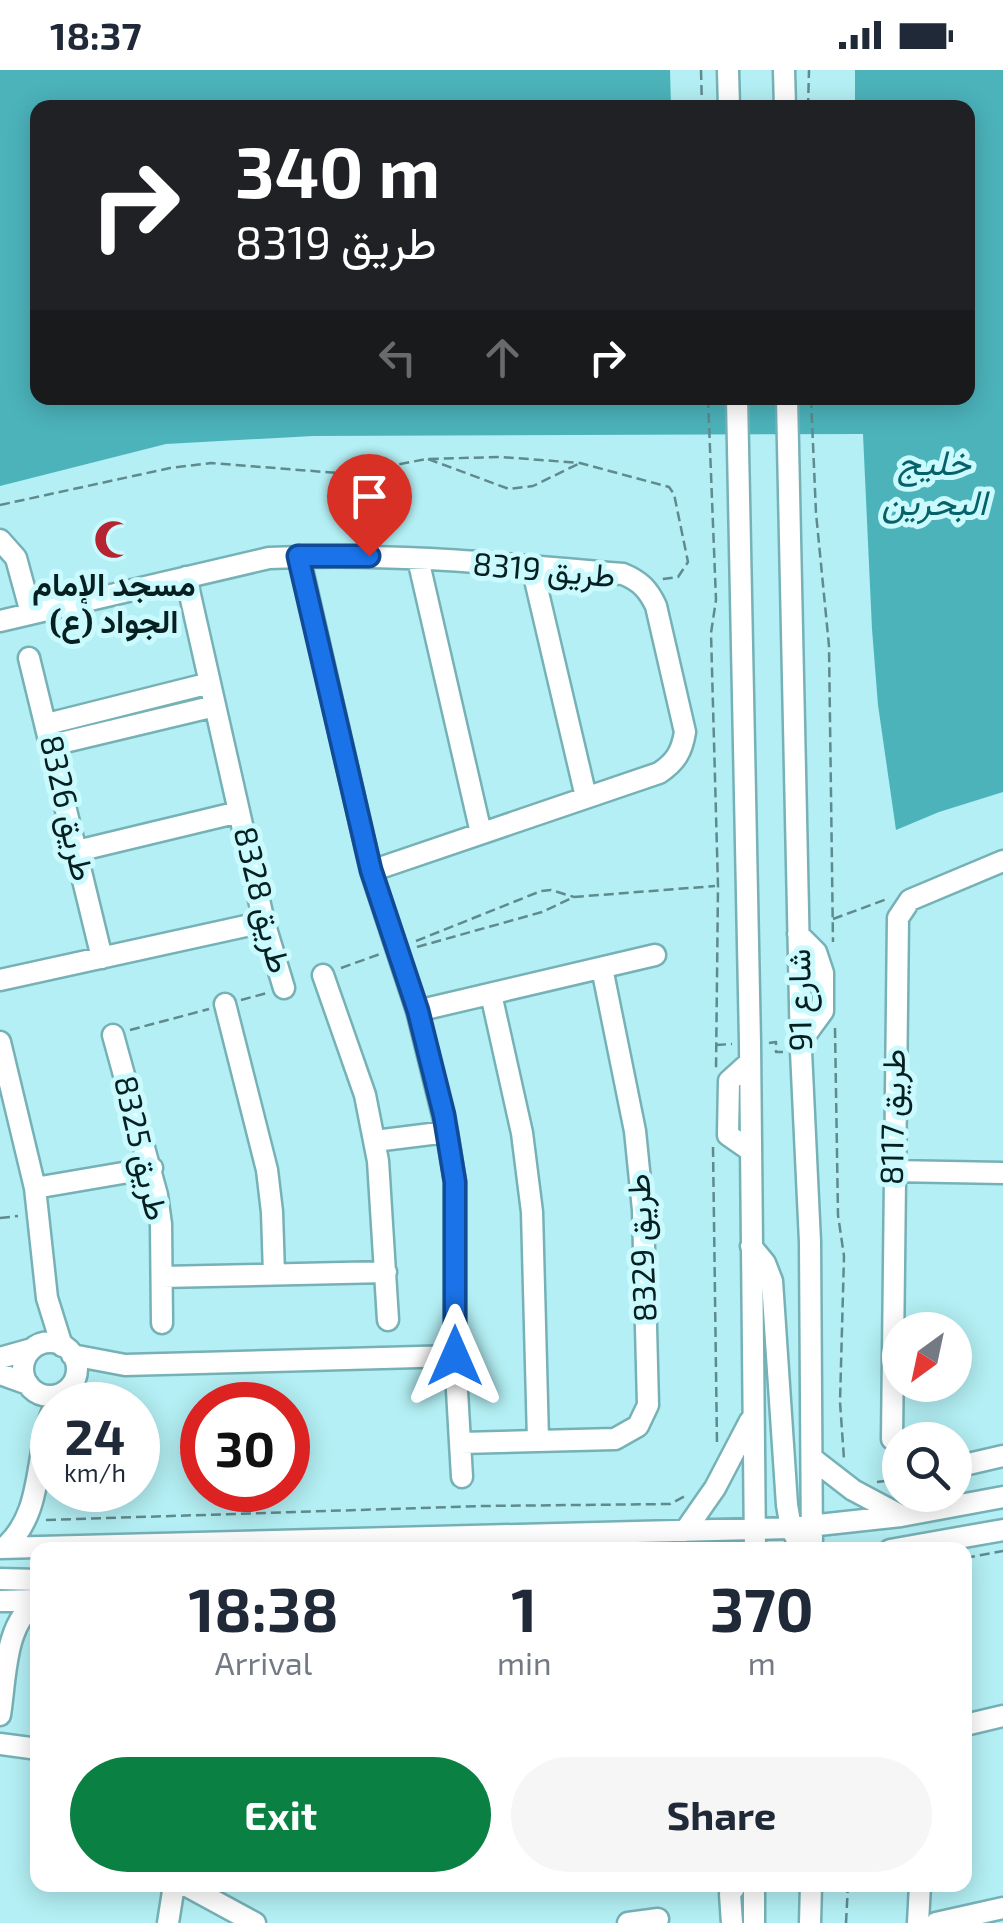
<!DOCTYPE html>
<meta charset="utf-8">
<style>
:root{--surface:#fff;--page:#f6f6f7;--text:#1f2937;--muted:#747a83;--accent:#0b8043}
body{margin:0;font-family:"Exo 2",Vazirmatn,sans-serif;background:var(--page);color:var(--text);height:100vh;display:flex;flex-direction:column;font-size:38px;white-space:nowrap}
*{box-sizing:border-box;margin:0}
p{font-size:32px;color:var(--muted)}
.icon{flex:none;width:55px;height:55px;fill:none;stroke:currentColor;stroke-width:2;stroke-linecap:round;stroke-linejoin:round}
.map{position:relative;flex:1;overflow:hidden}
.panel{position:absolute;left:30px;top:1472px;width:942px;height:350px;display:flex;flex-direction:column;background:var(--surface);border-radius:20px;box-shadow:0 5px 25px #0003}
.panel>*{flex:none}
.hud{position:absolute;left:30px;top:30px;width:945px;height:305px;border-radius:20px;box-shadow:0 5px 25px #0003;background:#202124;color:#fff;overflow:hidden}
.needle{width:65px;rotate:213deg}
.buttons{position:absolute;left:882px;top:1242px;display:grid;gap:20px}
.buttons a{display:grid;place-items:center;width:90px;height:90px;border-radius:50%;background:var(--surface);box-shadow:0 5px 25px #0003;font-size:50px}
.speed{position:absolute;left:30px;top:1312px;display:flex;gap:20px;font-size:50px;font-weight:700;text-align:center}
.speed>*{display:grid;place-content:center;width:130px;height:130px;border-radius:50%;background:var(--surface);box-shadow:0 5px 25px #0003;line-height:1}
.speed small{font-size:25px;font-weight:400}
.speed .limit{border:15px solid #d22;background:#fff;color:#111}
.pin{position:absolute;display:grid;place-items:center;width:85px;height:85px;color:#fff;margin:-102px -42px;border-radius:50% 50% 50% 0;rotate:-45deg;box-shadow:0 0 10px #0007}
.pin .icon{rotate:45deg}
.me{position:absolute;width:110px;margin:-55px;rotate:0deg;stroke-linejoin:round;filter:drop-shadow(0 0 8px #0008)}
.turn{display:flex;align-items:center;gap:35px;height:210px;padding:0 40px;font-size:45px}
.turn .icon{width:130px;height:130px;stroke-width:2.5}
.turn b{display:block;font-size:70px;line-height:85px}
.lanes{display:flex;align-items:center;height:95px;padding:0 40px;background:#0003;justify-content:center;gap:50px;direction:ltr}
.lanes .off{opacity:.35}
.eta{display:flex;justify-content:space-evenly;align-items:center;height:170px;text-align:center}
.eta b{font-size:60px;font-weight:700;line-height:70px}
.action{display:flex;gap:20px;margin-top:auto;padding:20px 40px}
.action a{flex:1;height:115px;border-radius:60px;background:var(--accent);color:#fff;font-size:40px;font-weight:700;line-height:115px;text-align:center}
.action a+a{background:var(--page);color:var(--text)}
.status{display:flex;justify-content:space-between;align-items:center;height:70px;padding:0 50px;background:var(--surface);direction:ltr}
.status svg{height:28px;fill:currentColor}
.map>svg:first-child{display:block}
.water{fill:#4cb3bb}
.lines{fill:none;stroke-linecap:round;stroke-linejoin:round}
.minor-casing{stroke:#76b1b6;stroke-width:25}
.path{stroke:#5f8a8e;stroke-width:2.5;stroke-dasharray:10 5;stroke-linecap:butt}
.minor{stroke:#fff;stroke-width:20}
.route-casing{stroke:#114b97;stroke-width:25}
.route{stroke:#1a73e8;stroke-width:18}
.labels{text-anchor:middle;stroke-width:10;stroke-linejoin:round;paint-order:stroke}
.street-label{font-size:32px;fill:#061f21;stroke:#cafafd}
.poi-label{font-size:32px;font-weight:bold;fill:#061f21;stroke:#cafafd}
.water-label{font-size:35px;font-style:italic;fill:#066268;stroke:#cafafd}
</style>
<div class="status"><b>18:37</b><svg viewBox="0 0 49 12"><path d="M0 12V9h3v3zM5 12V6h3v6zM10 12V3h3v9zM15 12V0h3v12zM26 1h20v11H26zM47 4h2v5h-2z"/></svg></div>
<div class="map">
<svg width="1003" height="1853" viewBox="0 0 1003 1853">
<rect width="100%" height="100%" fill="#b3eff4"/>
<path class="water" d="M0 0H670L671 37 38 38V328H968V38L855 37V0H1003V722L939 742 896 760 878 635 872 559 863 364 313 366 166 374 0 416Z"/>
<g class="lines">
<defs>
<path id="minor" d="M728 0 729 38
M784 0 785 38
M737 328 750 973 755 1480
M787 328 801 981 810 1172 812 1480
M0 470 16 488 31 543
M299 486 371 801 417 941 447 1062 455 1112V1286L462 1407
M418 489 481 763
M532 497 586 727
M186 507 264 852 284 918
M0 551 269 488C387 482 506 494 623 504 640 511 648 519 656 536L685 662C682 681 676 692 659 703L371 801
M29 588 102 888
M47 654 210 613
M52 675 215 636
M77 781 239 742
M798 864 816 882 823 903V941L801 971
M323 905 365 1025 378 1091 388 1250
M0 910 264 852
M491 924 522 1063 532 1142 538 1370
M225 934 267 1100 272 1142 274 1204
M417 941 655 885
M113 965 157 1125 161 1154 162 1253
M0 972 35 1118 47 1228 62 1276
M750 992 729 1011 728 1065 751 1081
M375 1071 447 1062
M892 1101 1003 1103
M35 1118 152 1098
M751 1176 765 1193 772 1211 787 1435 791 1458 802 1480
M162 1207 386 1202
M23 1299a27 27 0 1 1 54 0a27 27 0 1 1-54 0Z
M72 1285 125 1295 455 1286
M0 1288 32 1279
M0 1304 28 1314
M892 1369 898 848 910 830 1003 791
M461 1373 615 1369 638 1356 648 1335 643 1140 635 1061 602 898
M813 1389 853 1420 900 1445
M964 1395 1003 1386
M685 1461 715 1418 750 1351
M0 1478 791 1458 901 1446 1003 1427
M4 1478C44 1443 34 1388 52 1342
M890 1480 1003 1460
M0 1509 38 1510
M0 1531 38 1530
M0 1645C6 1608 4 1553 38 1531
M965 1655 1003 1646
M0 1674 38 1679
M185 1815 255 1853
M754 1815V1853
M168 1853 174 1815
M628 1853 658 1849
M732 1853 730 1824 736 1815
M810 1853 811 1815
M918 1853 920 1815
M936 1853 1003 1838"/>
</defs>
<use href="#minor" class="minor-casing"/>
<path class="path" d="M701 0 702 38
M808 38 809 0
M708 328 716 530 711 563 718 816 716 1000
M811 328 816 443 829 576 833 872
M428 389 509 419 533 416 578 394
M0 435 170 398 211 393 350 404 426 389 501 387 580 393 669 417 674 424 688 492 678 507 662 509
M833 849 887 829
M416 871 541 821 551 820 574 827
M417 877 542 842 574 827 715 816
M341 898 380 884
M241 930 267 923
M835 958 838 1145 844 1186 840 1332 844 1389
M130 960 209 939
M769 973 776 972V982H783
M716 975 732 974
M713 1077 717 1374
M0 1148 18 1146
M877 1412 900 1409
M46 1450 483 1436 670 1434 685 1426
M965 1488 1003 1481
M846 1853 848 1815"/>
<use href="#minor" class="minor"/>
</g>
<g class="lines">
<defs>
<path id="route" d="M369 486H298L371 800 418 941 444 1045 455 1112V1286"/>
</defs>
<use href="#route" class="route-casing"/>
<use href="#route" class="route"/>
</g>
<defs>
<symbol id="mosque-bare" viewBox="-9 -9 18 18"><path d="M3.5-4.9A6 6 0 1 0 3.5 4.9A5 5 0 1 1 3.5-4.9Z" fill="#b62432" stroke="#cafafd" stroke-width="2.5" paint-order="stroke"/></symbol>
</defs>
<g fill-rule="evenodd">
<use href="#mosque-bare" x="86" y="442" width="55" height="55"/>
</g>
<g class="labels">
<g class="street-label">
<text transform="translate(544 500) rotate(5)" y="11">طريق 8319</text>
<text transform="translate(67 738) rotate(77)" y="11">طريق 8326</text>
<text transform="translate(262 830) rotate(76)" y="11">طريق 8328</text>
<text transform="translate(800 930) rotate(-91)" y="11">شارع 91</text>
<text transform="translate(893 1047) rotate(-89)" y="11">طريق 8117</text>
<text transform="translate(141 1078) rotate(77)" y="11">طريق 8325</text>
<text transform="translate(642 1178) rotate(-93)" y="11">طريق 8329</text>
</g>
<g class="poi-label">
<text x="114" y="526">مسجد الإمام<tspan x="114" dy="37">الجواد (ع)</tspan></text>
</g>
<g class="water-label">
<text x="934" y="405">خليج<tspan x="934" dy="40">البحرين</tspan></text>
</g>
</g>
</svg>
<div class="buttons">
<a><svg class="needle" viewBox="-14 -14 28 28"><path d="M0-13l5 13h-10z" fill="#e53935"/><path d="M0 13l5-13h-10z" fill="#747a83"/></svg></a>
<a><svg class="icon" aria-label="search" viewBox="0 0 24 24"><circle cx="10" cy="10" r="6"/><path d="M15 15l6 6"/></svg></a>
</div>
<div class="speed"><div>24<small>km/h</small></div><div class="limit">30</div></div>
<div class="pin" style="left:369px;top:486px;background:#d93025"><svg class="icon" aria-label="arrive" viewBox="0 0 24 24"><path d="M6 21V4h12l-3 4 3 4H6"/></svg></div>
<svg class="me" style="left:455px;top:1286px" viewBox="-20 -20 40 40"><path d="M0-17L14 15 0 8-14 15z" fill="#1a73e8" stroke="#fff" stroke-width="4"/></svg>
<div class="hud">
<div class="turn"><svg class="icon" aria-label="right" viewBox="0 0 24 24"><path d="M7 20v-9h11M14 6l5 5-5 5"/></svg><div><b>340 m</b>طريق 8319</div></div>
<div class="lanes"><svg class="icon off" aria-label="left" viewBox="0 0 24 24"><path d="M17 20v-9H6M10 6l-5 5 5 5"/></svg><svg class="icon off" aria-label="ahead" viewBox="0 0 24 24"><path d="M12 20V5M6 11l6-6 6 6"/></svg><svg class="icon" aria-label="right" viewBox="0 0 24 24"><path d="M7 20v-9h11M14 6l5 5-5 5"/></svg></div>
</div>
<section class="panel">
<div class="eta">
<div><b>18:38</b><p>Arrival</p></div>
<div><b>1</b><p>min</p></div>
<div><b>370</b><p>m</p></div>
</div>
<div class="action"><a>Exit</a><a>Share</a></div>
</section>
</div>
